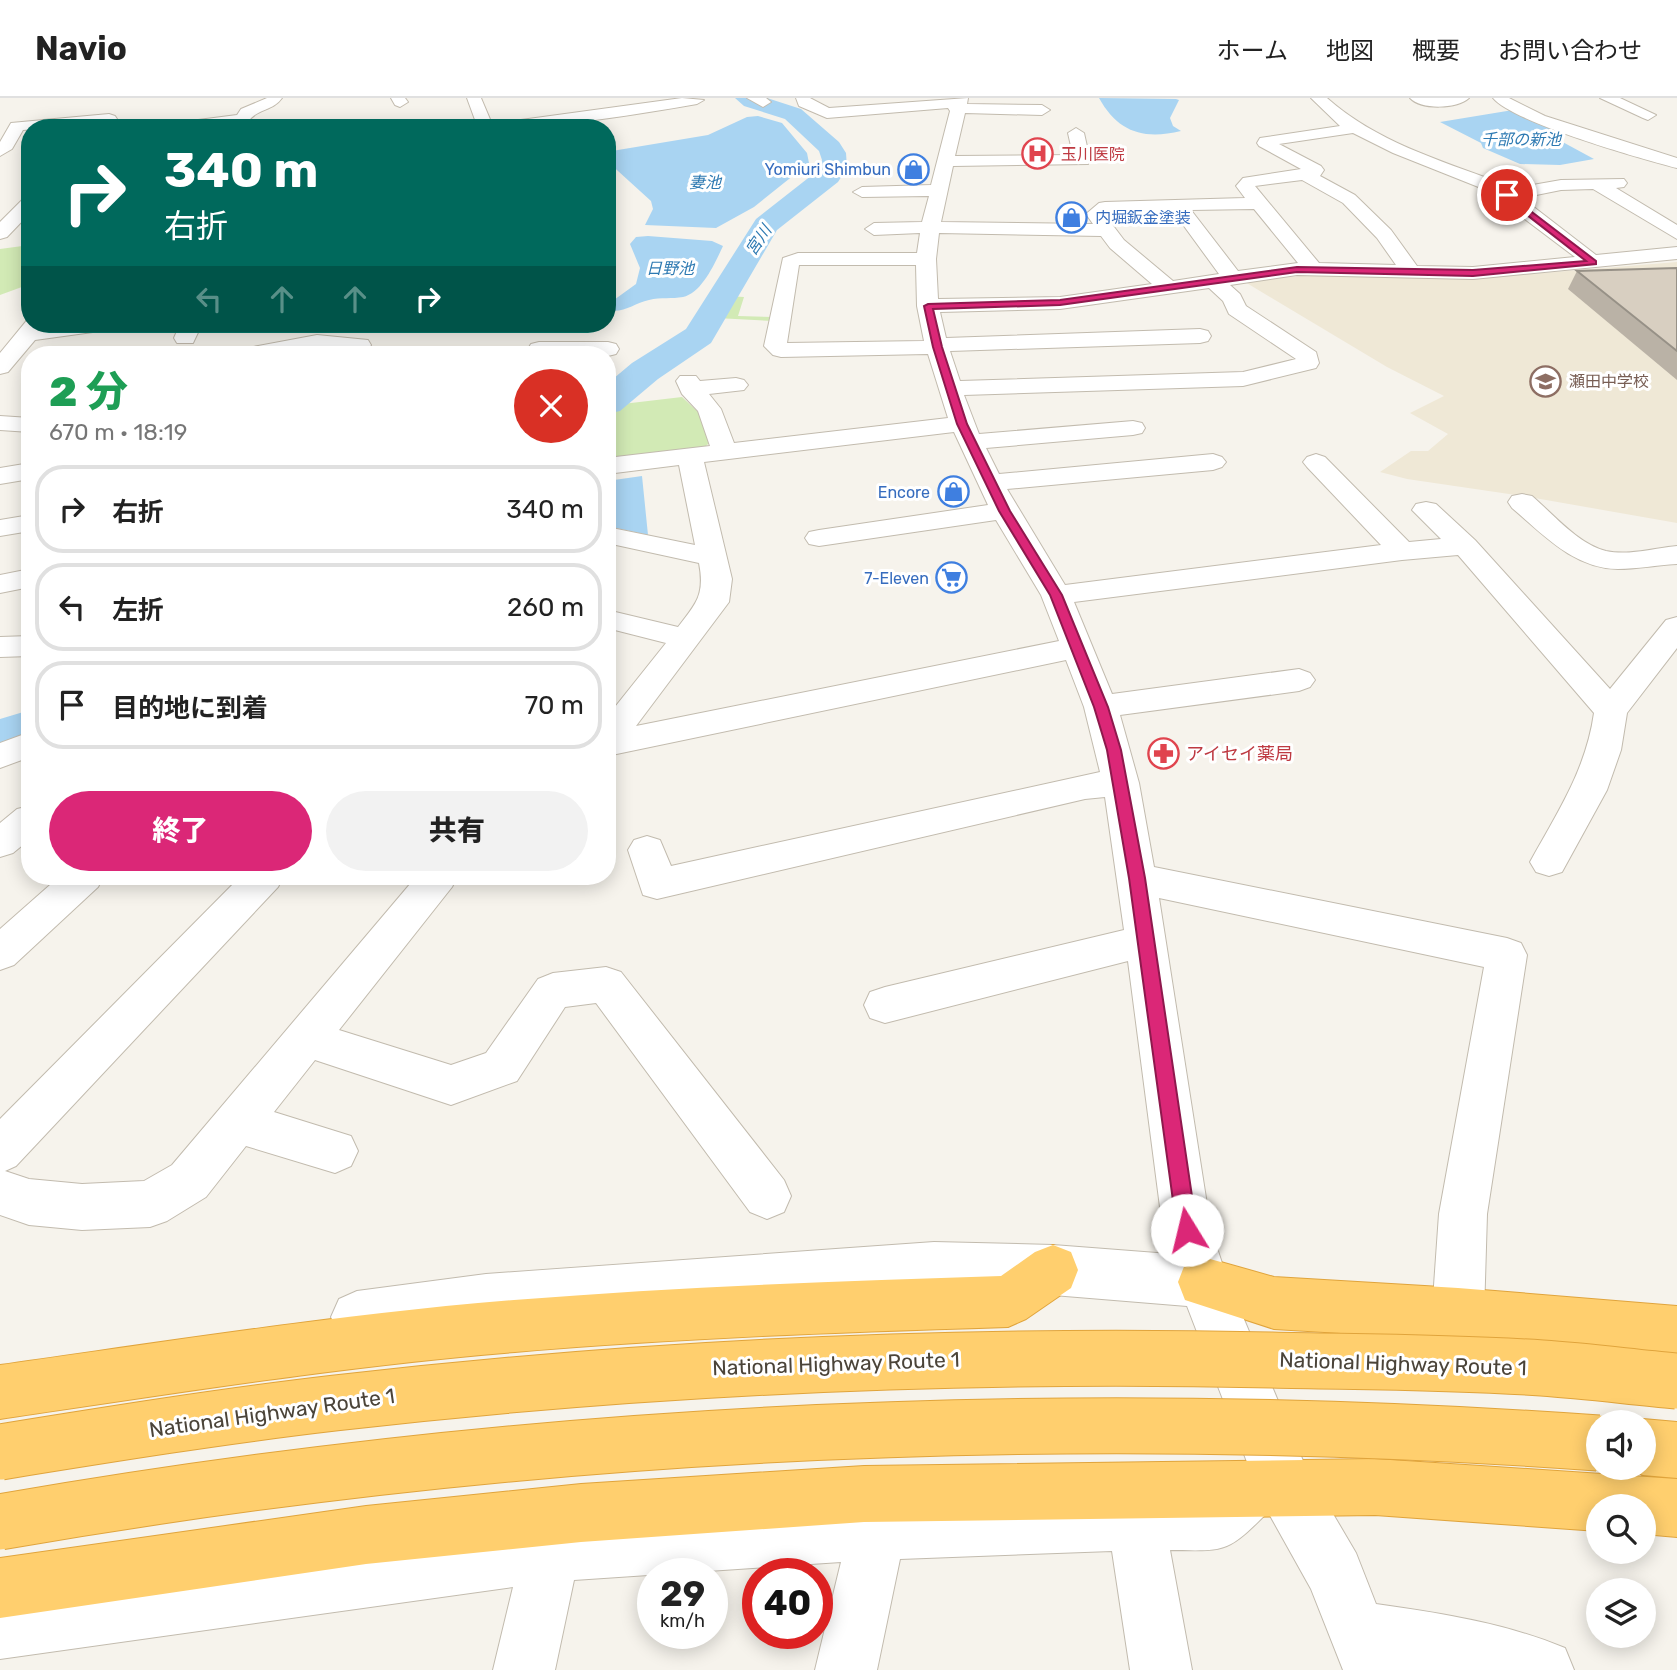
<!DOCTYPE html>
<html lang="ja">
<meta charset="utf-8">
<style>
:root{--surface:#fff;--page:#f2f2f2;--text:#222;--muted:#767676;--line:#e0e0e0;--accent:#db2777}
body{margin:0;font-family:Rubik,"Noto Sans JP",sans-serif;background:var(--page);color:var(--text);height:100vh;display:flex;flex-direction:column;font-size:26px;white-space:nowrap}
*{box-sizing:border-box;margin:0}
p{font-size:23px;color:var(--muted)}
.icon{flex:none;width:38px;height:38px;fill:none;stroke:currentColor;stroke-width:2;stroke-linecap:round;stroke-linejoin:round}
.map{position:relative;flex:1;overflow:hidden}
.details{position:absolute;left:21px;top:248px;width:595px;height:539px;display:flex;flex-direction:column;background:var(--surface);border-radius:28px;box-shadow:0 4px 18px #0003}
.details>*{flex:none}
.top-card{position:absolute;left:21px;top:21px;width:595px;height:214px;border-radius:28px;box-shadow:0 4px 18px #0003;background:#00695c;color:#fff;overflow:hidden}
.buttons{position:absolute;left:1586px;top:1312px;display:grid;gap:14px}
.buttons a{display:grid;place-items:center;width:70px;height:70px;border-radius:50%;background:var(--surface);box-shadow:0 4px 18px #0003;font-size:35px}
.speed{position:absolute;left:637px;top:1460px;display:flex;gap:14px;font-size:35px;font-weight:700;text-align:center}
.speed>*{display:grid;place-content:center;width:91px;height:91px;border-radius:50%;background:var(--surface);box-shadow:0 4px 18px #0003;line-height:1}
.speed small{font-size:18px;font-weight:400}
.speed .limit{border:10px solid #d22;background:#fff;color:#111}
.pin{position:absolute;display:grid;place-items:center;width:60px;height:60px;color:#fff;margin:-30px;border:4px solid #fff;border-radius:50%;box-shadow:0 2px 7px #0007}
.me{position:absolute;width:77px;margin:-38px;rotate:351deg;stroke-linejoin:round;filter:drop-shadow(0 0 5px #0008)}
.turn{display:flex;align-items:center;gap:24px;height:147px;padding:0 28px;font-size:32px}
.turn .icon{width:91px;height:91px;stroke-width:2.5}
.turn b{display:block;font-size:49px;line-height:60px}
.lanes{display:flex;align-items:center;height:66px;padding:0 28px;background:#0003;justify-content:center;gap:35px;direction:ltr}
.lanes .off{opacity:.35}
.round{display:grid;place-items:center;flex:none;width:74px;height:74px;border-radius:37px;background:var(--page)}
.overview{display:flex;align-items:center;justify-content:space-between;height:119px;padding:0 28px}
h1{font-size:42px;font-weight:800;line-height:52px;color:#1e9e55}
.primary-button{display:flex;gap:14px;margin-top:auto;padding:14px 28px}
.primary-button a{flex:1;height:80px;border-radius:42px;background:var(--accent);color:#fff;font-size:28px;font-weight:800;line-height:80px;text-align:center}
.primary-button a+a{background:var(--page);color:var(--text)}
ul{padding:0;list-style:none}
li{display:flex;align-items:center;gap:21px;height:88px;margin:0 14px 10px;padding:0 14px;border:4px solid var(--line);border-radius:28px}
li div{flex:1}
li b{display:block;font-size:26px}
li em{font-style:normal}
header{display:flex;align-items:center;gap:42px;box-sizing:border-box;height:98px;padding:0 35px;background:var(--surface);border-bottom:2px solid var(--line)}
header strong{font-size:33px}
nav{display:flex;gap:38px;margin-inline-start:auto;font-size:24px}
.map>svg:first-child{display:block}
.education{fill:#efe8d6}
.green{fill:#d2eab5}
.water{fill:#a9d4f2}
.lines{fill:none;stroke-linecap:round;stroke-linejoin:round}
.river{fill:#a9d4f2;fill-rule:evenodd}
.minor-casing{stroke:#c2bbae;stroke-width:2}
.highway-casing{stroke:#e0a43c;stroke-width:2}
.minor{fill:#fff;fill-rule:evenodd}
.highway{fill:#ffcf6e;fill-rule:evenodd}
.highway-bridge-casing{stroke:#e0a43c;stroke-width:57;stroke-linecap:butt}
.highway-bridge{stroke:#ffcf6e;stroke-width:55}
.wall{fill:#bab2a6}
.building{fill:#d8cfc1;stroke:#979187;stroke-width:2}
.route{fill:#db2777;stroke:#8e194d;stroke-width:2}
.labels{text-anchor:middle;stroke-width:6;stroke-linejoin:round;paint-order:stroke}
.far-water-label{font-size:16px;font-style:italic;fill:#2e7ab2;stroke:#fff}
.far-health-label{font-size:16px;fill:#be3a42;stroke:#fff;text-anchor:start}
.far-shop-label{font-size:16px;fill:#366cbe;stroke:#fff;text-anchor:end}
.far-education-label{font-size:16px;fill:#785e54;stroke:#fff;text-anchor:start}
.health-label{font-size:18px;fill:#be3a42;stroke:#fff;text-anchor:start}
.near-street-label{font-size:21px;fill:#4b4439;stroke:#fff}
</style>
<header>
<strong>Navio</strong>
<nav><a>ホーム</a><a>地図</a><a>概要</a><a>お問い合わせ</a></nav>
</header>
<div class="map">
<svg width="1677" height="1572" viewBox="0 0 1677 1572">
<rect width="100%" height="100%" fill="#f6f3ec"/>
<path class="education" d="M1677 164V425L1529 399 1407 381 1380 374 1411 353H1428L1448 336 1410 315 1444 298 1387 269 1245 184 1310 177 1481 180Z"/>
<path class="green" d="M30 147V186L0 197V151Z
M725 198 744 199 738 218 774 219V223L716 220Z
M682 299 698 314 711 343 705 349 607 361V314L614 307Z"/>
<path class="water" d="M1099 0 1176 1 1179 2 1170 20 1173 28 1181 33C1143 42 1118 34 1099 0Z
M1513 12 1565 31 1546 35 1594 61 1560 67 1520 66 1483 50 1481 45 1440 24Z
M758 18 782 25 807 55 809 65 754 109 716 130 645 127 653 111 651 103 607 63 608 56 612 53 708 37 747 19Z
M648 138 712 143 723 148C715 165 702 195 683 199 672 201 661 199 649 202 634 205 624 216 607 212V207L636 186 640 170 630 146 636 139Z
M642 378 648 437 607 428V383Z"/>
<g class="lines">
<path class="river" d="M735 0H767L801 11 839 44 846 55 847 70 838 84 777 132 711 245 658 281 620 313 607 316V286L632 265 686 231 756 121 821 70 822 62 819 53 785 21 744 8Z
M30 612V650L0 659V621Z"/>
<defs>
<path id="minor" d="M267 0H282C273 13 256 11 248 24L212 30H167L175 25 237 17 241 11Z
M391 0H405L408 4 400 9 395 7Z
M467 0H481L492 26 682 0 704 2 697 6C622 19 554 30 478 30Z
M747 0H766L771 4 763 9Z
M796 0H810L829 10 968 0 967 6 1042 7 1050 12 1042 17 965 15 955 58 1073 57 1068 35 1076 30 1084 35 1090 62 1088 66 953 68 941 124 1093 126 1086 116 1099 105 1105 104 1245 100 1236 88 1243 80 1301 71 1259 48 1257 45 1260 40 1340 28 1311 0H1327C1375 43 1439 62 1498 84L1509 91 1561 82 1624 81 1627 85 1624 89 1616 90 1677 127V141L1593 91 1561 92 1522 100 1596 157 1677 149V161L1473 181 1297 177 1230 187 1240 196 1246 208 1316 254 1319 265 1316 270 1243 288 964 297 979 336 1133 323 1142 325 1145 330 1142 335 1133 337 986 350 999 376 1213 356 1222 359 1226 364 1222 369 1213 372 1007 391 1065 487 1381 447 1307 369 1303 364 1307 359 1316 356 1325 359 1409 444 1441 441 1412 412 1416 406 1426 404 1436 406 1475 442 1610 591 1666 522 1677 519V550L1627 615 1621 652 1607 692 1562 774 1549 778 1536 774 1530 764C1557 715 1586 672 1594 615L1458 457 1402 462 1074 504 1112 596 1299 571 1310 575 1315 582 1310 589 1299 593 1120 617 1139 685 1154 769 1507 840 1521 845 1527 857 1487 1116 1484 1216 1476 1234 1458 1242 1440 1234 1432 1216 1439 1116 1484 869 1159 800 1211 1132 1228 1183 1306 1370 1356 1455 1376 1506C1440 1515 1505 1525 1565 1550L1574 1572H1343L1311 1491 1268 1414C1227 1455 1227 1453 1170 1452L1192 1572H1130L1112 1453 900 1461 877 1572H815L841 1464 574 1482 555 1572H493L513 1489 0 1561V1501L550 1425 877 1404 1136 1394 1206 1395 1232 1370 1247 1364 1187 1208 1053 1197 934 1194 486 1226 357 1245 339 1237 331 1219 339 1201 357 1193 486 1176 934 1144 1053 1147 1170 1156 1163 1132 1128 863 885 925 870 920 864 907 870 894 885 889 1124 832 1105 699 1085 701 657 801 643 797 628 752 634 742 647 738 660 742 671 768 1100 674 1084 609 1066 562 607 658V619L666 545 607 530V512L678 529C697 505 705 496 699 465L607 445V429L695 447 679 367 607 376V360L710 348 698 313 682 296 676 283 680 278H696L700 283 736 280 744 282 748 287 744 292 709 296 721 311 734 345 948 320 928 256 781 259 773 257 764 248 783 160 798 155H917L920 135 874 137 865 131 874 125 922 124 929 98 862 99 853 94 862 89 931 87 950 13 948 10 827 20 799 8ZM1353 35 1393 55 1486 92 1575 159 1473 169 1417 168 1391 132 1355 97 1320 78 1324 72 1321 68 1279 46ZM1302 82 1343 105 1377 140 1396 167 1319 165 1255 88ZM1254 111 1298 165 1238 173 1191 112ZM1173 113 1219 176 1173 183 1124 142 1105 117 1109 114ZM939 135 1101 138 1110 150 1152 186 1060 199 938 201 936 161ZM799 167H916L917 208 924 243 787 245ZM1209 190 1223 203 1229 216 1296 261 1243 274 960 283 950 253 1200 245 1208 243 1211 238 1208 233 1200 231 946 240 940 214 1060 211ZM954 334 988 407 819 432 809 434 805 440 809 446 819 448 996 422 1041 497 1059 543 636 628 729 504 732 481 704 364Z
M1410 0H1469C1457 11 1421 12 1410 0Z
M1493 0H1509L1545 18 1677 60V70C1642 61 1512 24 1493 0Z
M1600 0H1620L1656 17 1648 22 1643 20Z
M109 16 115 18 117 21 115 24 23 32 12 51 0 58V44L11 25Z
M30 99V115L7 139 0 141V124L24 100Z
M28 221 30 226H111L108 231 100 233 35 242 8 274 0 276V255Z
M180 226H202L193 245H177L174 240Z
M317 237 368 242 371 247 368 252 360 254 317 251 282 257H237L240 252 248 250Z
M539 244H608L616 246 619 251 616 256 608 258 531 256 528 251 531 246Z
M0 318 30 320V334L0 332Z
M30 365V381L0 386V370Z
M1522 396 1532 398C1553 416 1578 446 1606 453 1629 458 1654 450 1677 448V466C1657 467 1637 471 1618 471 1573 470 1544 437 1512 410L1508 404 1512 398Z
M30 417V433L0 438V422Z
M30 471V489L0 495V477Z
M30 538V558L0 559V539Z
M30 634V659L0 670V645Z
M30 708V741L13 755 0 759V725L17 711Z
M59 779H103L98 789 14 867 0 872V831Z
M240 779H283L278 789 16 1068 5 1073 29 1081 82 1086 144 1083 172 1067 416 779H457L452 789 339 932 451 967 486 955 538 881 553 875 606 869 621 874 784 1082 791 1098 784 1114 767 1121 750 1114 596 905 565 909 517 983 451 1007 315 962 274 1014 351 1038 358 1053 351 1068 335 1075 246 1048 206 1099 167 1123 150 1129 82 1132 29 1127 0 1117V1021Z"/>
<path id="highway" d="M1053 1147 1071 1154 1078 1172 1071 1190 1026 1221 1008 1229C844 1234 679 1240 515 1254 343 1268 171 1296 0 1321V1267C171 1243 342 1216 514 1202 676 1189 838 1183 1001 1178L1035 1154Z
M1203 1159 1274 1179 1458 1190 1677 1208V1260L1458 1242 1274 1231 1185 1202 1178 1184 1185 1166Z
M1643 1321 1677 1324V1380L1643 1377 1627 1370H1643V1325H1635Z
M1375 1361 1677 1381V1439L1643 1436V1409H1598V1433L1375 1417 864 1424 581 1444 366 1466 0 1520V1460L366 1408 581 1386 864 1368Z"/>
</defs>
<use href="#minor" class="minor-casing"/>
<use href="#highway" class="highway-casing"/>
<use href="#minor" class="minor"/>
<use href="#highway" class="highway"/>
<defs>
<path id="highway-bridge" d="M0 1354C111 1336 223 1318 335 1305 646 1269 958 1255 1272 1262 1362 1264 1453 1264 1542 1270 1587 1273 1632 1279 1677 1283
M0 1424C527 1332 1065 1307 1598 1345"/>
</defs>
<use href="#highway-bridge" class="highway-bridge-casing"/>
<use href="#highway-bridge" class="highway-bridge"/>
</g>
<path class="wall" d="M1677 170V282L1568 191 1577 173Z"/>
<path class="building" d="M1677 170V253L1577 173Z"/>
<path class="route" d="M1507 95 1596 163V166L1473 178 1297 174 1060 207 933 211 942 249 967 326 1010 413 1062 497 1108 609 1121 652 1145 780 1197 1132 1194 1139 1187 1142 1180 1139 1177 1132 1129 780 1107 652 1094 609 1050 497 999 413 957 326 933 249 924 208 928 206 1060 202 1297 169 1473 172 1586 163 1504 99Z"/>
<defs>
<symbol id="hospital-ring" viewBox="-11 -11 22 22"><circle r="9.5" fill="#fff" stroke="#e0444e" stroke-width="1.5"/><path d="M-5-5h3v3.5h4V-5h3V5h-3V1.5h-4V5h-3Z" fill="#e0444e"/></symbol>
<symbol id="shop-ring" viewBox="-11 -11 22 22"><circle r="9.5" fill="#fff" stroke="#3f7fe0" stroke-width="1.5"/><path d="M-5-2.5h2.3a2.7 3.5 0 0 1 5.4 0H5L5.5 6h-11ZM-1.5-2.5h3a1.5 2.3 0 0 0-3 0Z" fill="#3f7fe0"/></symbol>
<symbol id="school-ring" viewBox="-11 -11 22 22"><circle r="9.5" fill="#fff" stroke="#8d6e63" stroke-width="1.5"/><path d="M0-5L7-2L0 1L-7-2ZM-4 1L0 2.5L4 1V4Q0 6-4 4Z" fill="#8d6e63"/></symbol>
<symbol id="supermarket-ring" viewBox="-11 -11 22 22"><circle r="9.5" fill="#fff" stroke="#3f7fe0" stroke-width="1.5"/><path d="M-6-5.5h2.5l.6 2H6L4.5 2H-2.5L-4.4-4H-6ZM-1.5 3.2a1.3 1.3 0 1 0 .1 0ZM3 3.2a1.3 1.3 0 1 0 .1 0Z" fill="#3f7fe0"/></symbol>
<symbol id="pharmacy-ring" viewBox="-11 -11 22 22"><circle r="9.5" fill="#fff" stroke="#e0444e" stroke-width="1.5"/><path d="M-2-6h4v4h4v4h-4v4h-4v-4h-4v-4h4Z" fill="#e0444e"/></symbol>
</defs>
<g fill-rule="evenodd">
<use href="#hospital-ring" x="1020" y="38" width="35" height="35"/>
<use href="#shop-ring" x="896" y="54" width="35" height="35"/>
<use href="#shop-ring" x="1054" y="102" width="35" height="35"/>
<use href="#school-ring" x="1528" y="266" width="35" height="35"/>
<use href="#shop-ring" x="936" y="376" width="35" height="35"/>
<use href="#supermarket-ring" x="934" y="462" width="35" height="35"/>
<use href="#pharmacy-ring" x="1146" y="638" width="35" height="35"/>
</g>
<g class="labels">
<g class="far-water-label">
<text x="1521" y="47">千部の新池</text>
<text x="705" y="90">妻池</text>
<text transform="translate(758 142) rotate(-56)" y="6">宮川</text>
<text x="670" y="176">日野池</text>
</g>
<g class="far-health-label">
<text x="1061" y="62">玉川医院</text>
</g>
<g class="far-shop-label">
<text x="891" y="77">Yomiuri Shimbun</text>
<text x="1095" y="125" text-anchor="start">内堀鈑金塗装</text>
<text x="930" y="400">Encore</text>
<text x="929" y="486">7-Eleven</text>
</g>
<g class="far-education-label">
<text x="1569" y="289">瀬田中学校</text>
</g>
<g class="health-label">
<text x="1186" y="662">アイセイ薬局</text>
</g>
<g class="near-street-label">
<text transform="translate(836 1266) rotate(-2)" y="7">National Highway Route 1</text>
<text transform="translate(1403 1266) rotate(2)" y="7">National Highway Route 1</text>
<text transform="translate(272 1315) rotate(-8)" y="7">National Highway Route 1</text>
</g>
</g>
</svg>
<div class="buttons">
<a><svg class="icon" aria-label="sound" viewBox="0 0 24 24"><path d="M4 9h4l5-4v14l-5-4H4zM17 9q2 3 0 6"/></svg></a>
<a><svg class="icon" aria-label="search" viewBox="0 0 24 24"><circle cx="10" cy="10" r="6"/><path d="M15 15l6 6"/></svg></a>
<a><svg class="icon" aria-label="layers" viewBox="0 0 24 24"><path d="M12 4l9 5-9 5-9-5zM3 14l9 5 9-5"/></svg></a>
</div>
<div class="speed"><div>29<small>km/h</small></div><div class="limit">40</div></div>
<div class="pin" style="left:1507px;top:97px;background:#d93025"><svg class="icon" aria-label="arrive" viewBox="0 0 24 24"><path d="M6 21V4h12l-3 4 3 4H6"/></svg></div>
<svg class="me" style="left:1187px;top:1132px" viewBox="-20 -20 40 40"><circle r="19" fill="#fff"/><path d="M0-13L10 11 0 6-10 11z" fill="#db2777"/></svg>
<div class="top-card">
<div class="turn"><svg class="icon" aria-label="right" viewBox="0 0 24 24"><path d="M7 20v-9h11M14 6l5 5-5 5"/></svg><div><b>340 m</b>右折</div></div>
<div class="lanes"><svg class="icon off" aria-label="left" viewBox="0 0 24 24"><path d="M17 20v-9H6M10 6l-5 5 5 5"/></svg><svg class="icon off" aria-label="ahead" viewBox="0 0 24 24"><path d="M12 20V5M6 11l6-6 6 6"/></svg><svg class="icon off" aria-label="ahead" viewBox="0 0 24 24"><path d="M12 20V5M6 11l6-6 6 6"/></svg><svg class="icon" aria-label="right" viewBox="0 0 24 24"><path d="M7 20v-9h11M14 6l5 5-5 5"/></svg></div>
</div>
<section class="details">
<div class="overview"><div><h1>2 分</h1><p>670 m · 18:19</p></div><a class="round" style="background:#d93025;color:#fff"><svg class="icon" aria-label="close" viewBox="0 0 24 24"><path d="M6 6l12 12M18 6L6 18"/></svg></a></div>
<ul>
<li><svg class="icon" aria-label="right" viewBox="0 0 24 24"><path d="M7 20v-9h11M14 6l5 5-5 5"/></svg><div><b>右折</b></div><em>340 m</em></li>
<li><svg class="icon" aria-label="left" viewBox="0 0 24 24"><path d="M17 20v-9H6M10 6l-5 5 5 5"/></svg><div><b>左折</b></div><em>260 m</em></li>
<li><svg class="icon" aria-label="arrive" viewBox="0 0 24 24"><path d="M6 21V4h12l-3 4 3 4H6"/></svg><div><b>目的地に到着</b></div><em>70 m</em></li>
</ul>
<div class="primary-button"><a>終了</a><a>共有</a></div>
</section>
</div>
